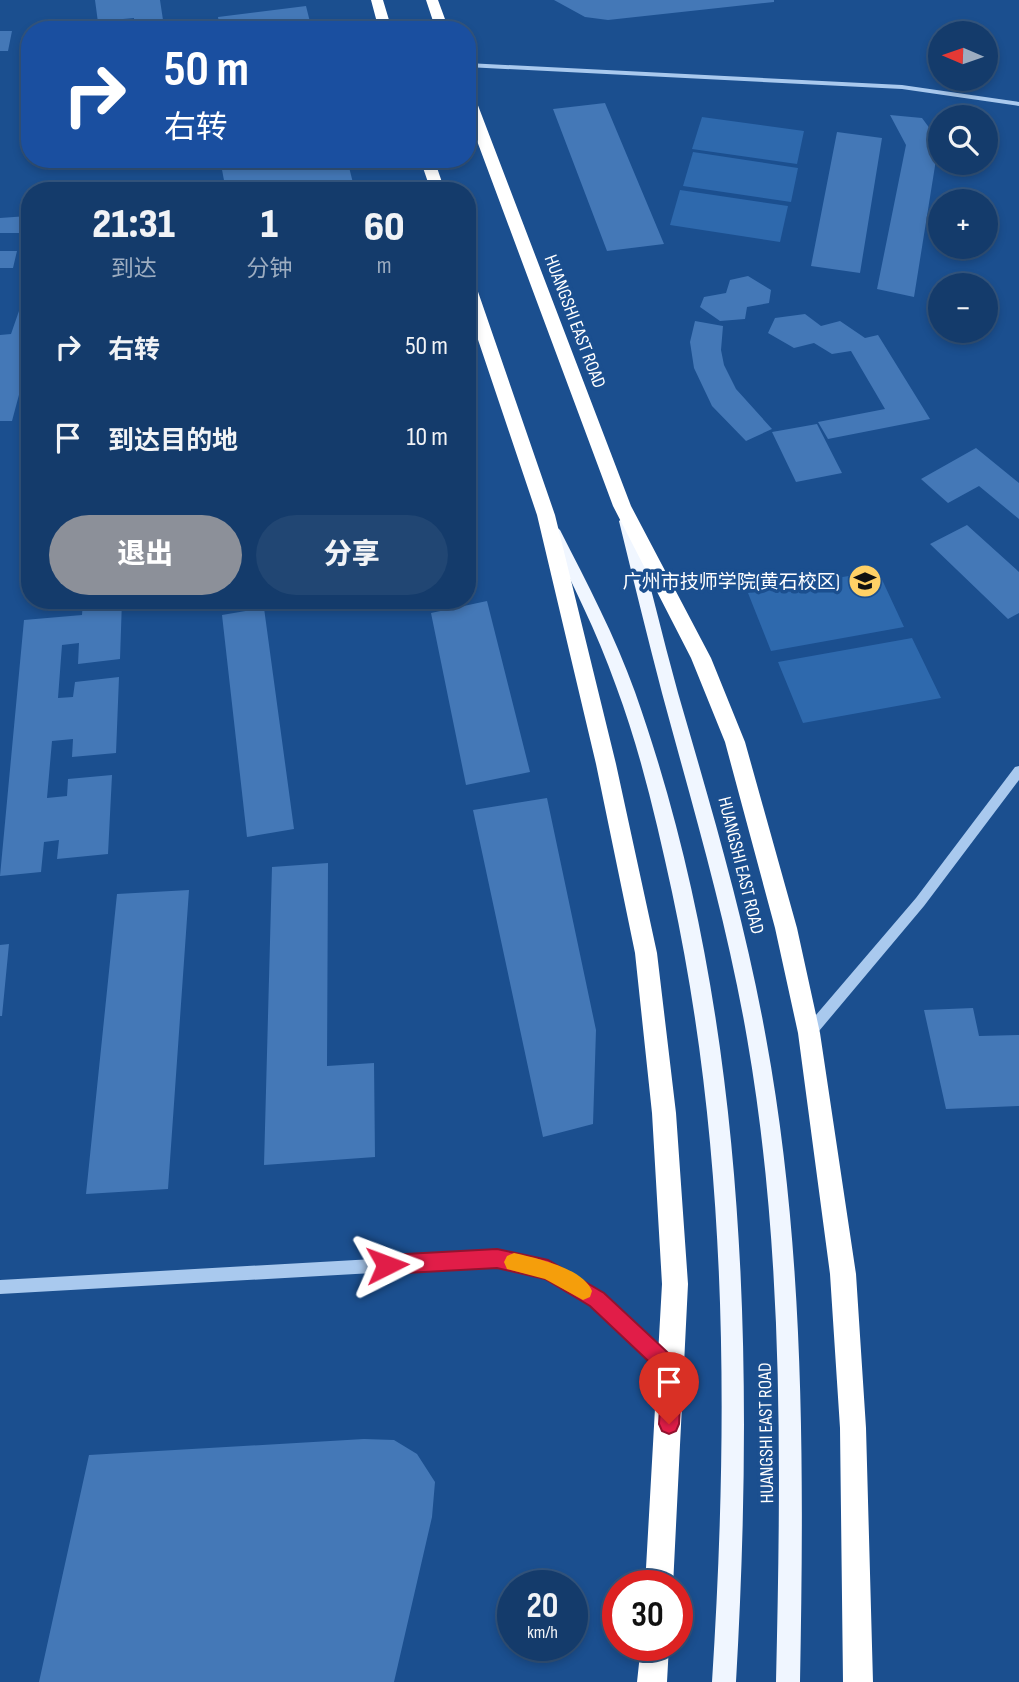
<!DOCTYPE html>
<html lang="zh">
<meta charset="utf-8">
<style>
:root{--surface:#143b6b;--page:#214673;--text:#f1f3f6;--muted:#9dadc1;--line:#33557e;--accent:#8c9099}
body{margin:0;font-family:"Sofia Sans Condensed","Noto Sans SC",sans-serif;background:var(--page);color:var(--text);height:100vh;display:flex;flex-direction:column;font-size:26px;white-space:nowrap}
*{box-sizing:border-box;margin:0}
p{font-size:23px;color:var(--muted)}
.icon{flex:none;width:38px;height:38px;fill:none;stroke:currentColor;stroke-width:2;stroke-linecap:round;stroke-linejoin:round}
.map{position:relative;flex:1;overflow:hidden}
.sheet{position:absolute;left:21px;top:182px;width:455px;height:427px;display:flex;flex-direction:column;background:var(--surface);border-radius:28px;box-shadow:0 4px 10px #0003,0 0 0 2px var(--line)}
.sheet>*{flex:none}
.banner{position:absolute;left:21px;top:21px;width:455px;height:147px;border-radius:28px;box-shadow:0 4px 10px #0003,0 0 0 2px var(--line);background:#1a4fa0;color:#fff;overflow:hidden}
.needle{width:46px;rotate:272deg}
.fabs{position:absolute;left:928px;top:21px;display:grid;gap:14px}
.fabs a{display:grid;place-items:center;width:70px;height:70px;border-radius:50%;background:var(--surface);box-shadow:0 4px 10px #0003,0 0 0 2px var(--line);font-size:35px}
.speed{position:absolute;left:497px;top:1570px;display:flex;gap:14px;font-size:35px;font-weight:700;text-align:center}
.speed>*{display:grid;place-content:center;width:91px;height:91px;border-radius:50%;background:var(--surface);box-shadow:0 4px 10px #0003,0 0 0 2px var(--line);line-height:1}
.speed small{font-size:18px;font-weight:400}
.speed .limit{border:10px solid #d22;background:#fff;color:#111}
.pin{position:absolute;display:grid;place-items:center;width:60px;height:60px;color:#fff;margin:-72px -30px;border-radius:50% 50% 50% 0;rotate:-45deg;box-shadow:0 0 7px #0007}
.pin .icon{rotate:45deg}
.me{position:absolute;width:77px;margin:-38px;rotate:87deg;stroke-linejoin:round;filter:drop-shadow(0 0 5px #0008)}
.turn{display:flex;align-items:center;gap:24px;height:147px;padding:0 28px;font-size:32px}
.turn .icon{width:91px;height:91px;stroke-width:2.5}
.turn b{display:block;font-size:49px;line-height:60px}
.eta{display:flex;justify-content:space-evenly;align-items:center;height:119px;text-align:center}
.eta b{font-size:42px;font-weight:800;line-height:49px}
.cta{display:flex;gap:14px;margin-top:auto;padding:14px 28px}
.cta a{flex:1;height:80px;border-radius:42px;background:var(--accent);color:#fff;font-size:28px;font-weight:800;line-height:80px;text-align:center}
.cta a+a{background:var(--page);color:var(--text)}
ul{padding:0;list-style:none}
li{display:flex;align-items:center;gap:21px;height:91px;padding:0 28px}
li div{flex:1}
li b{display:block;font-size:26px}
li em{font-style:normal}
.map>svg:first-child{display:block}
.green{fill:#2e69ad}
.building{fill:#4478b7}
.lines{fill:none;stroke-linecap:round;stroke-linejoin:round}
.minor{fill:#a9c9ee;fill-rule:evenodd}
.major{fill:#f0f6ff;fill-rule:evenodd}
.highway{fill:#fff;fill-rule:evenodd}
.route{fill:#e11d48;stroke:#92132f;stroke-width:2}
.slow{fill:#f59e0b}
.labels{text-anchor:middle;stroke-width:7;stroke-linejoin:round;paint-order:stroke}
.street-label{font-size:19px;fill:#fff;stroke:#1b4f8f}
.poi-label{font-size:19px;fill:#fff;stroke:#1b4f8f;text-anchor:end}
</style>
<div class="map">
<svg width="1019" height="1682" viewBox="0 0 1019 1682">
<rect width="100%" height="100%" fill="#1b4f8f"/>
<path class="green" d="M702 117 804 131 797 164 692 149Z
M693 152 798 168 791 202 683 186Z
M680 190 788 206 780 242 670 225Z
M878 571 904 627 771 651 748 593Z
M912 638 941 698 803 723 778 662Z"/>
<path class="building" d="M95 0H160L163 20 134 24V18L123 19 124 29 99 30Z
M554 0H774V2L608 20 585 17Z
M306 6 312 30H220L218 17Z
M0 31H12L8 51H0Z
M605 103 664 244 607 251 553 109Z
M890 115 922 118 939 141 914 297 877 289 906 145Z
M837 132 882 138 860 273 811 266Z
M220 159H347L355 191H226Z
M28 216 22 233H0V218Z
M0 251H17L13 268H0Z
M748 276 771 290 769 303 747 307 745 319 720 321 700 307 704 297 726 293 730 280Z
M19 311H30V356L25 372H30V391H20L12 421H0V335L11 334Z
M805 314 821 326 840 321 865 338 878 335 930 419 828 439 818 422 885 409 851 351 832 354 814 343 794 348 768 333 775 318Z
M695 321 723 326 721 350 724 365 736 389 772 429 746 441 712 406 694 368 690 342Z
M817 424 842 473 796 482 772 432Z
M976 448 1019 483V519L979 486 948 503 921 479Z
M967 525 1019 572V613L1008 619 930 544Z
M122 600 120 659 78 664 79 643 62 645 58 698 73 697 75 682 119 677 116 753 72 757 73 739 52 741 47 798 67 796 68 779 112 775 108 854 57 859 59 840 44 842 41 872 0 876 24 620 82 615 83 601Z
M487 601 530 772 466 785 431 613Z
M264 608 294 829 247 837 222 615Z
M547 798 596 1030 593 1124 543 1137 473 810Z
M328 863 327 1066 374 1063 375 1157 264 1165 272 867Z
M189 890 168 1189 86 1194 117 894Z
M9 944 2 1016H0V945Z
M973 1008 979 1036 1019 1035V1106L946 1109 924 1010Z
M364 1439 394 1440 417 1454 435 1482 432 1517 394 1682H39L89 1455Z"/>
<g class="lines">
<path class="minor" d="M467 63 902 85 1019 102V106L902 89 467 67Z
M1019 766V780L924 906 814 1037 809 1039 804 1037 802 1033 804 1029 916 898 1015 767Z
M497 1252 548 1263 602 1294 674 1363 677 1368 674 1373 669 1376 664 1373 592 1304 546 1277 497 1266 0 1294V1280Z"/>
<path class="major" d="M626 516 633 521C649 578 662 636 678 693 711 807 745 920 766 1038 805 1250 804 1467 800 1682H776C781 1468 784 1250 747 1038 727 921 693 808 662 693 647 636 633 578 619 521Z
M553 524 560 530C587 583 615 636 635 692 747 1008 755 1351 736 1682H712C729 1418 728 1152 672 892 657 823 641 753 616 686 597 632 571 581 546 530Z"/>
<path class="highway" d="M371 0H383L392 30H379Z
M426 0H438L449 30H436Z
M467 91 474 95 631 506 711 658 745 742 797 928 820 1033 856 1274 866 1428 873 1682H843L840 1428 830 1274 798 1033 775 928 725 742 691 658 613 506 467 114Z
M420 159H434L445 191H431Z
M467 278 475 283 555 515 616 764 657 953 676 1113 688 1284 673 1586H645L662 1284 652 1113 635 953 596 764 537 515 467 307Z
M641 1645H669L667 1682H637Z"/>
</g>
<path class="route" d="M497 1249 548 1260 604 1293 679 1363 682 1370 679 1424 676 1431 669 1434 662 1431 659 1424 662 1374 590 1306 545 1279 497 1268 387 1274 380 1272 377 1265 380 1258 387 1255Z"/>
<path class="slow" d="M514 1253C536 1258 583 1268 592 1291L590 1297 583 1300 545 1279 507 1269 504 1262 507 1256Z"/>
<defs>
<symbol id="university-disc" viewBox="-11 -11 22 22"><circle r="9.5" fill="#ffd166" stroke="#1b4f8f"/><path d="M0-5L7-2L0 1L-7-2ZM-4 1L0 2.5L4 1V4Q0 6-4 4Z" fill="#111"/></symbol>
</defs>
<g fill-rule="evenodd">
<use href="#university-disc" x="846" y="562" width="38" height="38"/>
</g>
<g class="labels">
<g class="street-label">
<text transform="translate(576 321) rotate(69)" y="7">HUANGSHI EAST ROAD</text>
<text transform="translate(742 865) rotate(76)" y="7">HUANGSHI EAST ROAD</text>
<text transform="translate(765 1433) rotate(-91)" y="7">HUANGSHI EAST ROAD</text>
</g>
<g class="poi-label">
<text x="840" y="588">广州市技师学院(黄石校区)</text>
</g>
</g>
</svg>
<div class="fabs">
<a><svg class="needle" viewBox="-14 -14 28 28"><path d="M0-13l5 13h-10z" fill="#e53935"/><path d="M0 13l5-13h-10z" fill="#9dadc1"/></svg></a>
<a><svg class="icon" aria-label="search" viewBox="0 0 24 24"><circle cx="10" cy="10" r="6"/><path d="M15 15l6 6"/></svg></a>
<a>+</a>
<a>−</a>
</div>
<div class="speed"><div>20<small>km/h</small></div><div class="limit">30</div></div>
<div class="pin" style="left:669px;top:1424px;background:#d93025"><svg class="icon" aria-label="arrive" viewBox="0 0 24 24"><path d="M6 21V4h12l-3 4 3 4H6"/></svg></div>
<svg class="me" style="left:387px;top:1265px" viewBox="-20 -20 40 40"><path d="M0-17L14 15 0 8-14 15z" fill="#e11d48" stroke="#fff" stroke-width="4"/></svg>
<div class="banner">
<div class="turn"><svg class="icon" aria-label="right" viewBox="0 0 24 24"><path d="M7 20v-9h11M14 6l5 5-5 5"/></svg><div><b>50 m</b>右转</div></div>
</div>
<section class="sheet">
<div class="eta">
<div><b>21:31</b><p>到达</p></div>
<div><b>1</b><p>分钟</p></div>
<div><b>60</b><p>m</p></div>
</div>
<ul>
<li><svg class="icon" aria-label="right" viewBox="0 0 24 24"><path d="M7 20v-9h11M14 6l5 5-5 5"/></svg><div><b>右转</b></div><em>50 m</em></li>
<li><svg class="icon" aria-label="arrive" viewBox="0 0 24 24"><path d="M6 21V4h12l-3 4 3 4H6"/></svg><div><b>到达目的地</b></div><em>10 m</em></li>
</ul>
<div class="cta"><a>退出</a><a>分享</a></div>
</section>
</div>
